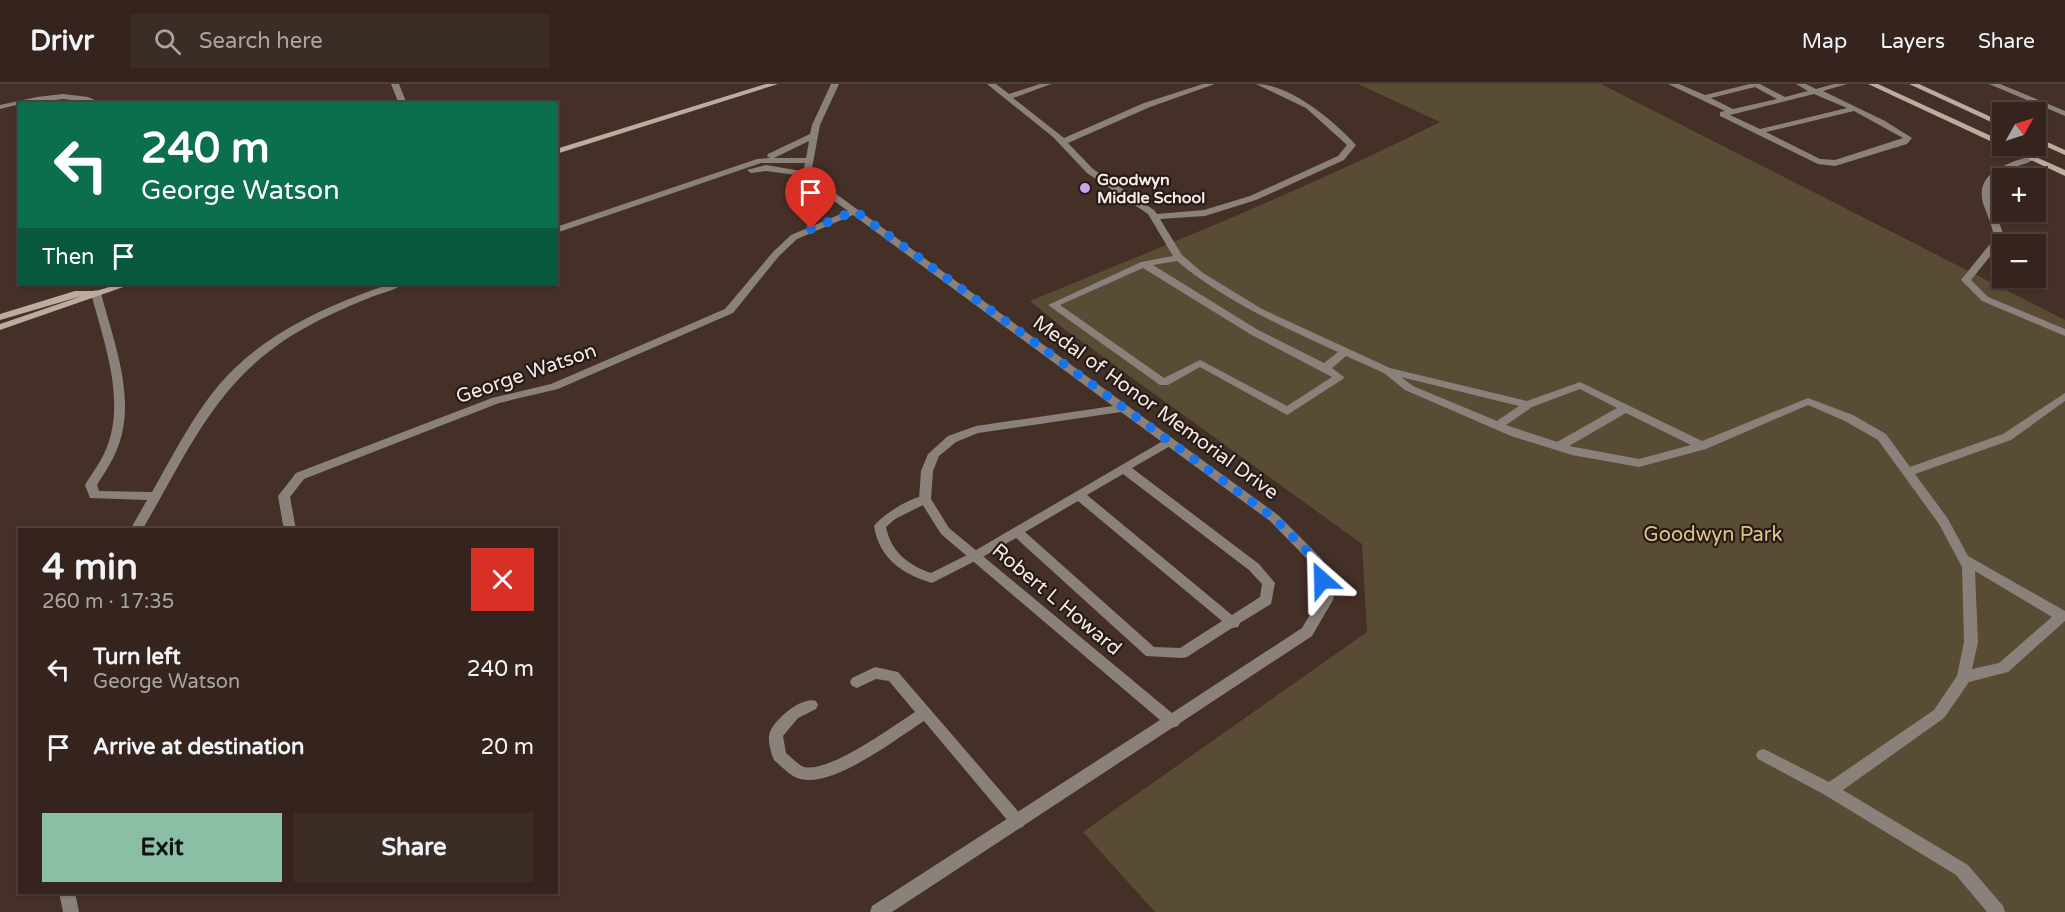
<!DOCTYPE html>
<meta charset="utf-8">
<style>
:root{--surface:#34241d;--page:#3c2c26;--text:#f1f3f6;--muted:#a9a4a4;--line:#4e413b;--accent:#8abfa5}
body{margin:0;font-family:"Varela Round",sans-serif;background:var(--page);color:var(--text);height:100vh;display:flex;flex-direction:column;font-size:22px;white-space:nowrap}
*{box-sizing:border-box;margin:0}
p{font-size:20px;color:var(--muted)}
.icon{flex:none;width:33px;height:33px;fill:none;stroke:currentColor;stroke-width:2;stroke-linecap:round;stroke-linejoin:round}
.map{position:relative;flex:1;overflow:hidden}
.side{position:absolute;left:18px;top:444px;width:540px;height:366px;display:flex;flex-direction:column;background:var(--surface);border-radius:0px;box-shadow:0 2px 4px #0004,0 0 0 2px var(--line)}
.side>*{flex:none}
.guide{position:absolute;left:18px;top:18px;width:540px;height:183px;border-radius:0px;box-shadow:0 2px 4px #0004,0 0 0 2px var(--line);background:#0b6e4f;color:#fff;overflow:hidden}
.needle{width:39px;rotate:51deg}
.buttons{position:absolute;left:1992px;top:18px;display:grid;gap:12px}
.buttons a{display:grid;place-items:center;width:54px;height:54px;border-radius:0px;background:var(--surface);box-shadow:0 2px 4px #0004,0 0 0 2px var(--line);font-size:30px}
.pin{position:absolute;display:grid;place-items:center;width:51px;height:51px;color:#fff;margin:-62px -26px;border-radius:50% 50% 50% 0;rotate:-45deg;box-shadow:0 0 6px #0007}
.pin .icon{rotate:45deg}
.me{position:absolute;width:66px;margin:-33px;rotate:335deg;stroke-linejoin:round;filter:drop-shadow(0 0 4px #0008)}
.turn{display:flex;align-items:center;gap:21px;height:126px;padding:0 24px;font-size:27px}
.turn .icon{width:78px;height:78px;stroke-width:2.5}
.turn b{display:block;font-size:42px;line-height:51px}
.then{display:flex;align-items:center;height:57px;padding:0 24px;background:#0003;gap:12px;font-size:22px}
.round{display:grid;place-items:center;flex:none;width:63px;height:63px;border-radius:0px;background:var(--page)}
.headline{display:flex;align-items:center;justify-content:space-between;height:102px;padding:0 24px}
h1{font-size:36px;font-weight:700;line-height:45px}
.action{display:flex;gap:12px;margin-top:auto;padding:12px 24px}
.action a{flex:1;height:69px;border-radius:0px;background:var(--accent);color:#111;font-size:24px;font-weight:700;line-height:69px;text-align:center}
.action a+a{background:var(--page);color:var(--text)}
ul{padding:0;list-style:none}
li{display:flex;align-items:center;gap:18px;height:78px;padding:0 24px}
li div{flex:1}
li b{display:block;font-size:22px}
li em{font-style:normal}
header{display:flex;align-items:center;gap:36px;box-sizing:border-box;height:84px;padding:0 30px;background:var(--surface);border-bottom:2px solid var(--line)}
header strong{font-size:28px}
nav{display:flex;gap:33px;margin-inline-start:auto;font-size:21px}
.search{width:420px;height:54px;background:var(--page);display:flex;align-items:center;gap:15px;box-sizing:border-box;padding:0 21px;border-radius:0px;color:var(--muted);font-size:22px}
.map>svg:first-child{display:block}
.green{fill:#584c35}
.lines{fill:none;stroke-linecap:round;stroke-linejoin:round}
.lane{fill:#8a817a;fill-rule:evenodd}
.street{fill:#8a817a;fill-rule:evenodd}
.secondary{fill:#baac9f;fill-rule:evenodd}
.route{stroke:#1a73e8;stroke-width:10;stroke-dasharray:0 18}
.poi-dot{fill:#c9a5ee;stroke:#251b17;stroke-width:2}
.labels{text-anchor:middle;stroke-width:4.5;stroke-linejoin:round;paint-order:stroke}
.far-poi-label{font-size:16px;font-weight:bold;fill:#f7e9e3;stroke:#251b17;text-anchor:start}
.street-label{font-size:20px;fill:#f7e9e3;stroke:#251b17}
.park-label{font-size:20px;fill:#e3c486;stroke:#251b17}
</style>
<header>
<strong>Drivr</strong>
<div class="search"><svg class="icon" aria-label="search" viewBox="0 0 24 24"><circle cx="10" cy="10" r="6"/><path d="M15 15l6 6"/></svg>Search here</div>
<nav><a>Map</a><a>Layers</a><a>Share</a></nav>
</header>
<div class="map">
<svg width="2065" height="828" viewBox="0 0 2065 828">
<rect width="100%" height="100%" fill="#453027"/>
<path class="green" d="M1358 0H1601L2065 236V828H1155L1083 748 1367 548 1362 460 1063 244 1030 217C1168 160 1307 105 1440 38Z"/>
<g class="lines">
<path class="lane" d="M987 0H996L1009 10 1040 0H1051L1013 14 1064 54 1144 19 1203 0H1215L1150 23 1068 59 1093 85 1154 126 1157 130 1204 126 1250 112 1338 72 1347 61 1306 24 1256 0C1290 0 1334 37 1356 61L1344 76 1256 116 1205 132 1160 135 1182 171 1203 189 1262 225 1390 284 1527 317 1580 298 1702 357 1808 314 1853 331 1886 350 1910 383 2003 350 2065 309V317L2011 356 1915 390 1948 435 1968 472 2065 527V537L2008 588 1969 598 1944 634 1843 706 1968 781 2003 822 2005 828H1987L1956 791 1825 711 1758 675 1756 671 1758 667 1763 665 1768 667 1829 698 1934 626 1957 592 1964 558 1962 483 1939 440 1878 356 1845 337 1808 321 1706 365 1639 383 1572 371 1511 352 1405 306 1384 289 1346 272 1332 284 1344 293 1343 295 1287 331 1200 283 1168 301H1160L1048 221 1141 178 1173 172 1148 130 1087 89 1053 53ZM1177 177C1225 217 1281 242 1338 268L1324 279 1258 246 1153 181ZM1143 184 1250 250 1332 293 1287 322 1200 276 1164 294 1060 221ZM1401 293 1519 322 1497 337 1413 302ZM1580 305 1617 324 1557 358 1506 341 1532 323ZM1626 329 1691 361 1639 375 1569 362ZM1975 487 2052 533 1999 579 1972 585 1978 558Z
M1668 0H1679L1705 11 1750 0H1760L1785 13 1808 7 1796 0H1806L1816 5 1834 0H1847L1823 7 1885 37 1912 54 1907 60 1835 82 1818 80 1720 32V28L1725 27ZM1755 3 1777 15 1733 25 1711 14ZM1814 10 1847 24 1760 45 1730 31ZM1854 27 1903 54 1835 76 1820 75 1766 48Z
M1989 0H2000L2065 27V32Z
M2030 72 2037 74C2027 81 2013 82 2002 89 1977 105 2001 133 2004 155L1971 196 1988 213 2065 245V252L1982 217 1961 196 1994 155C1993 142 1987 131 1983 119 1975 88 2007 80 2030 72Z
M1168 354 1172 355 1174 358 1172 361 1132 384 1259 480 1275 499 1271 520 1240 539 1238 543 1232 544 1187 573 1182 574 1146 572 1016 454 979 475 932 499C902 490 879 474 874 442 882 431 916 409 929 412L931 415 929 418 895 435 886 443C891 468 908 481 931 489L971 469ZM1123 390 1249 486 1262 500 1260 513 1232 531 1087 411ZM1078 417 1222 537 1180 564 1154 563 1025 448Z
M875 583 898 588 1023 733 1026 738 1023 743 1018 745 1013 743 924 637C896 655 833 704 800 695 790 692 782 683 774 676 771 670 767 655 770 648 775 635 802 612 816 617L818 621 816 625 798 634 783 652 786 669C791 673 798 681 804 683 830 689 893 642 915 628L889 597 876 595 857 604 852 602 850 598 852 594Z"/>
<path class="street" d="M391 0H399L407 20H399Z
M831 0H839L820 41 812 84 832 107 1278 431 1322 475 1334 514 1312 552 1180 639 1178 642 1172 644 892 828H870L872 822 1160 636 941 450 919 415 921 387 928 370 948 352 976 342 1113 322 853 131 797 155 779 172 733 229 558 305 499 319 304 395 290 413 296 446H284L278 412 296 389 492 314 551 300 725 225 773 168 791 151 848 127 826 111 811 93 766 87 751 89 747 86 766 81 807 88 804 84 805 79H761L556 149V143L757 75 770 74 767 72 768 70 810 50 812 41ZM809 57 806 74H772H774ZM1121 328 1270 437 1312 480 1320 514 1302 544 1172 629 949 444 931 415 933 387 939 372 956 358 978 349Z
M63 10 88 13 104 20 63 15 20 20 0 25V21L37 13Z
M390 200H403C394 207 380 209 369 214 346 223 324 233 303 245 217 293 189 367 142 446H130L147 416 90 414 85 401C93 388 103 375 108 360 125 312 103 256 91 209L93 207 96 206 101 209C113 256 136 312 119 360 114 375 105 388 97 401L99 407 152 408C175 368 196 325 227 292 271 246 331 220 390 200Z
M59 808H75L79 828H63Z"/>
<path class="secondary" d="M766 0H778L556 70V65Z
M1868 0H1878L2002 57V62H2011L2065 86V92Z
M1909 0H1919L2002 38V43Z
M2036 53 2065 66V71L2036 58Z
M119 200H132L0 246V240L82 212 0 236V230L75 207H96Z"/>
</g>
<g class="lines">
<path class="route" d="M811 145 855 127 1274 434 1318 478 1322 496"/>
</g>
<circle class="poi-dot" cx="1085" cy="104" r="6"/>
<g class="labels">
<g class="far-poi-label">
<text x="1097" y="101">Goodwyn<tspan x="1097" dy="18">Middle School</tspan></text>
</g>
<g class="street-label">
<text transform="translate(526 289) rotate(-19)" y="7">George Watson</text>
<text transform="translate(1156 323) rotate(36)" y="7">Medal of Honor Memorial Drive</text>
<text transform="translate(1057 515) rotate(40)" y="7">Robert L Howard</text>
</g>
<g class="park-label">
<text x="1713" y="457">Goodwyn Park</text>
</g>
</g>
</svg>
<div class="buttons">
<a><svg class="needle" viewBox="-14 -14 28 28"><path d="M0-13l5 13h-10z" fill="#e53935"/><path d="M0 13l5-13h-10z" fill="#a9a4a4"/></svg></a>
<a>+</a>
<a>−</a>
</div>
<div class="pin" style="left:811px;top:145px;background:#d93025"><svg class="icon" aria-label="arrive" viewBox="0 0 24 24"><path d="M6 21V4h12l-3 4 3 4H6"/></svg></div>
<svg class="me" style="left:1322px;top:496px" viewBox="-20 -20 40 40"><path d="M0-17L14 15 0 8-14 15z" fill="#1a73e8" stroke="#fff" stroke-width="4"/></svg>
<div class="guide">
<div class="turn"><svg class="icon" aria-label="left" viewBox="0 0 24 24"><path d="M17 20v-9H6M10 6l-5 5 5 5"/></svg><div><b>240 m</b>George Watson</div></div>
<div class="then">Then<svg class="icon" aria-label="arrive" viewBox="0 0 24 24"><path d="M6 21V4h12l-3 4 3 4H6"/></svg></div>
</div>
<section class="side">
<div class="headline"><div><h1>4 min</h1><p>260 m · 17:35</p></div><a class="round" style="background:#d93025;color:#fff"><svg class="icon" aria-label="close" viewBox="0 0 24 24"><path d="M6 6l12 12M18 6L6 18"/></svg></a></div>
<ul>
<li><svg class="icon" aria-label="left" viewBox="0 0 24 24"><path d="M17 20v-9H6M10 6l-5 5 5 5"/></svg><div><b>Turn left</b><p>George Watson</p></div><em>240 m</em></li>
<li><svg class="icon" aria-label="arrive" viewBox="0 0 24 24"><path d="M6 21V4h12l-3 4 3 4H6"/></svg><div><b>Arrive at destination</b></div><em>20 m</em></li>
</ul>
<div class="action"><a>Exit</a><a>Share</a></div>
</section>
</div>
